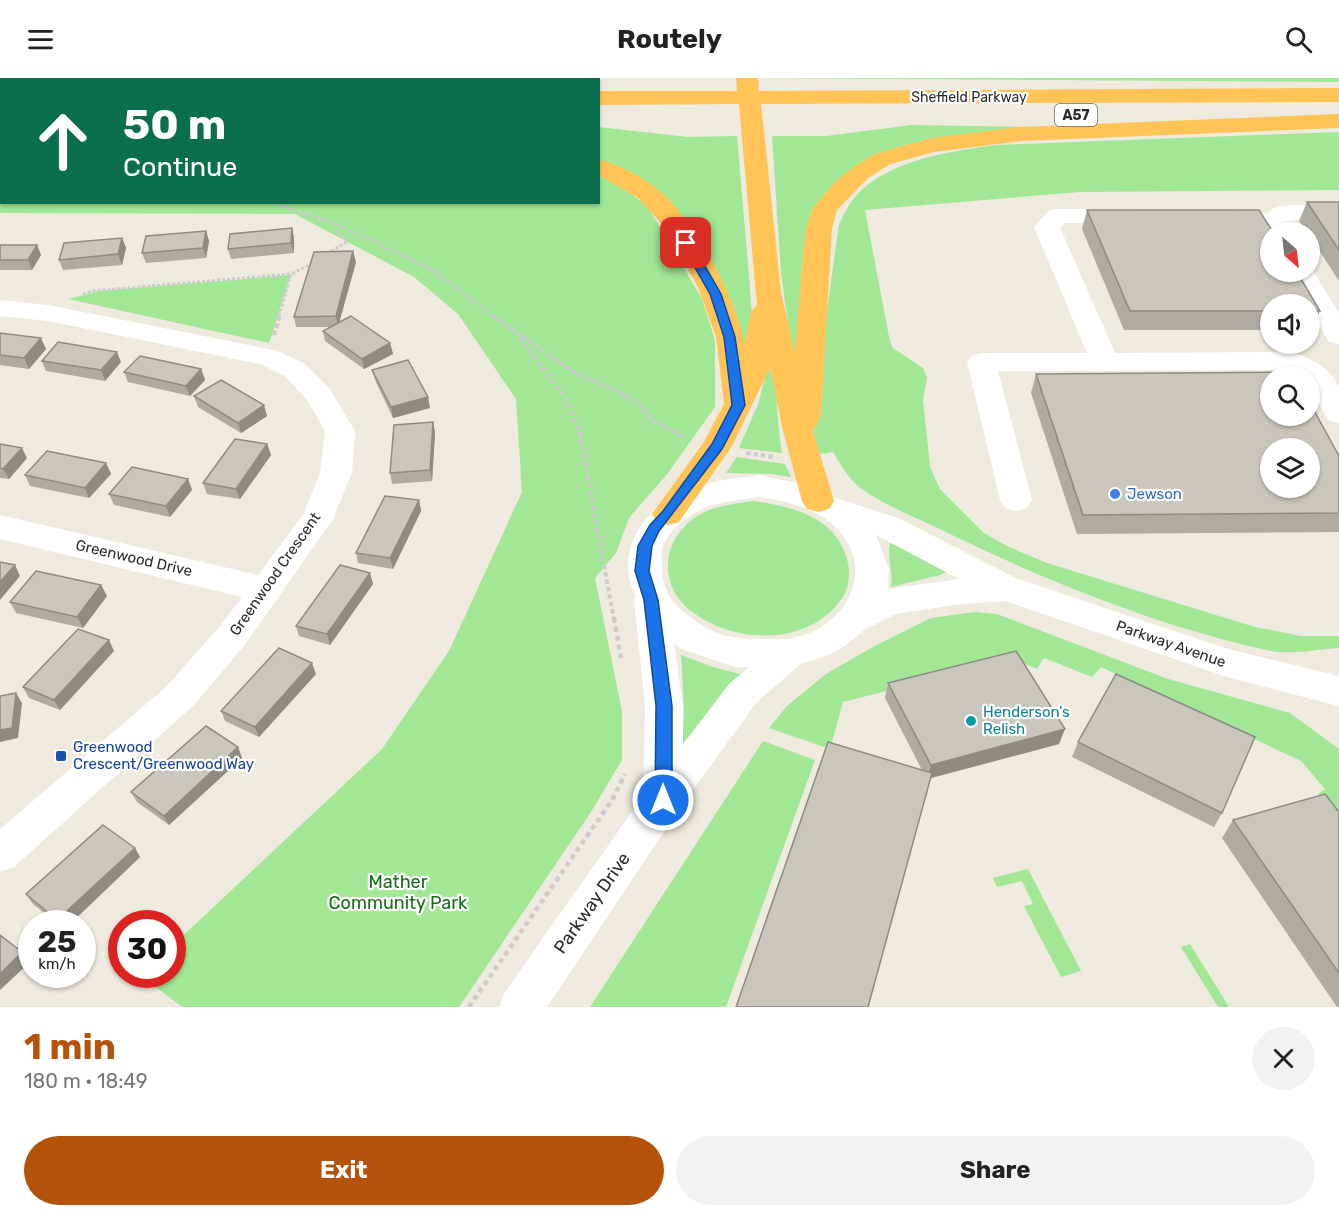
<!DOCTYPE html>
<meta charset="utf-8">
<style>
:root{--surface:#fff;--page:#f2f2f2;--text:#222;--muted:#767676;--accent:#b45309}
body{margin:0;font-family:Rubik,sans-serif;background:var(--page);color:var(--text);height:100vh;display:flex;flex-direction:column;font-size:22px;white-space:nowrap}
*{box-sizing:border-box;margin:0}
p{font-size:20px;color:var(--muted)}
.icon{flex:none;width:33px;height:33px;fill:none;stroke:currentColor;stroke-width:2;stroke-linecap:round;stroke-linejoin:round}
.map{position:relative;height:929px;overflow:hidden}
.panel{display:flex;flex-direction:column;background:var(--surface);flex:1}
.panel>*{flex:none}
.top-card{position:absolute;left:0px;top:0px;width:600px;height:126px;box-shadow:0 2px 4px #0004;background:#0b6e4f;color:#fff;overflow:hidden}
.needle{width:39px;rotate:152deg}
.tools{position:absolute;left:1260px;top:144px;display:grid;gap:12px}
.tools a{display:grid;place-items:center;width:60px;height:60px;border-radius:50%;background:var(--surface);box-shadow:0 2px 4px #0004;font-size:30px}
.speed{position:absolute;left:18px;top:832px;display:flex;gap:12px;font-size:30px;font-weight:700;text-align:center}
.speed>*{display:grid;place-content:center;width:78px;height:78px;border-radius:50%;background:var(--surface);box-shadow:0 2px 4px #0004;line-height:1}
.speed small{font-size:15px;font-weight:400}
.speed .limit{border:9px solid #d22;background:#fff;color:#111}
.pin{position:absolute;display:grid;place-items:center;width:51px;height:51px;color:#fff;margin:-26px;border-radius:12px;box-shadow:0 3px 9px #0006}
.me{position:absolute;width:66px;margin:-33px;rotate:0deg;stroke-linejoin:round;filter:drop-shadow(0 0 4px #0008)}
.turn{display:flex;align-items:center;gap:21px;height:126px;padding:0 24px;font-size:27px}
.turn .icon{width:78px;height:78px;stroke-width:2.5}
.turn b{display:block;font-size:42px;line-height:51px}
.round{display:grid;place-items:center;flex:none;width:63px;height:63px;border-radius:32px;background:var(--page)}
.head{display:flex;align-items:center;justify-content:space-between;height:102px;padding:0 24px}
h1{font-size:36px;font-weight:700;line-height:45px;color:var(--accent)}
.action{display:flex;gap:12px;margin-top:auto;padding:12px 24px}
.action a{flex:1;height:69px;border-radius:36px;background:var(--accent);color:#fff;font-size:24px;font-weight:700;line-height:69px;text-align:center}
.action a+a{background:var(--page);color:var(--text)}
header{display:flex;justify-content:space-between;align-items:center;height:78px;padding:0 24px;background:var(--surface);font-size:27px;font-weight:700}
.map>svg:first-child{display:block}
.green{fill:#a1e796}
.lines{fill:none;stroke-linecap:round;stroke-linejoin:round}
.path-far2{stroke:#ccc;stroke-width:3;stroke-dasharray:3 2;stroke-linecap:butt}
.path-far1{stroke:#ccc;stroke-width:4;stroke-dasharray:4.5 3;stroke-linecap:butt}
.path{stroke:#ccc;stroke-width:4.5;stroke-dasharray:5 4;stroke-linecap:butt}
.minor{fill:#fff;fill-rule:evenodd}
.highway{fill:#ffc356;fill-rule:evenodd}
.wall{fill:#adaba2}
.shaded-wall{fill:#8d8b84}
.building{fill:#c9c7bc;stroke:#8d8b84;stroke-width:1.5;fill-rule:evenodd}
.route{fill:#1a73e8;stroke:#114b97;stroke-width:1.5}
.shop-dot{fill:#3f7fe0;stroke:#fff;stroke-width:2}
.culture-dot{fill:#0f9aa8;stroke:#fff;stroke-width:2}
.transit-dot{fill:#1a4fb4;stroke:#fff;stroke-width:2}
.labels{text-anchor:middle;stroke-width:4.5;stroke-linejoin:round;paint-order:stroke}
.far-street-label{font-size:14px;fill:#2b2b2b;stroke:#fff}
.shield{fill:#fff;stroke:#6b6b6b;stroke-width:1.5}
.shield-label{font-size:14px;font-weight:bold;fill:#2b2b2b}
.shop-label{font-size:15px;fill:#366cbe;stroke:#fff;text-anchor:start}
.street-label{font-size:15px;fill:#2b2b2b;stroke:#fff}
.culture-label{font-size:15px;fill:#0d838f;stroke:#fff;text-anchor:start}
.transit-label{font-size:15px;fill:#164399;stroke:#fff;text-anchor:start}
.near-park-label{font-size:18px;fill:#166d17;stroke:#fff}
.near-street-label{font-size:18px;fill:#2b2b2b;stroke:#fff}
</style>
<header><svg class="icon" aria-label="menu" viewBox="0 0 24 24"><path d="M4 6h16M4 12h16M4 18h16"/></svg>Routely<svg class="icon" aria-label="search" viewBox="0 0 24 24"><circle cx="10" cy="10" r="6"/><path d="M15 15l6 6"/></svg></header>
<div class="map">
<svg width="1339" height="929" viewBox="0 0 1339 929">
<rect width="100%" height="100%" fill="#eeeadd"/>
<path class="green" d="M763 0H1339V4Z
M912 47 1038 49 867 81 831 109 798 283 793 282 781 195 772 58H826Z
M598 49 688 59 737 58 751 222 752 273 747 275 730 221 691 151 599 84Z
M1339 54V112L1080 114 865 132 890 264 893 270 923 290 927 300 923 322 930 389 940 411 984 455 1009 469 1047 485 1255 549 1301 558H1339V570C1319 571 1289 577 1271 573 1160 549 1046 503 946 454 917 440 886 428 860 410 848 400 841 387 833 374L814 377 811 349 839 146C842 140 846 132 850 126 879 83 950 73 997 67Z
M0 82 2 124H598L599 97 618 106 648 129 702 221 715 262V329L668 395 629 440 616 475 595 500 622 633V682L591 734 459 929H182L140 897H172L173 867 382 671 449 573 522 414 516 321 458 236 414 199 295 136 0 135Z
M291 197 269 265 68 221 99 213Z
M770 275C778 308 776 342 782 375L739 370 759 324Z
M737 379 785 386 791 399 771 396 726 395Z
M753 423C791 428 836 439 847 481 850 492 850 506 844 517 813 569 734 567 691 533 656 506 662 457 701 436 717 427 735 426 753 423Z
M893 464 951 492 940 497 891 509C894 494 886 480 890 465Z
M975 534 997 536 1168 601 1290 635 1339 671V742L1318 716 1325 711 1301 683 1101 589 1092 599 1044 580 1037 591 1013 581 843 624 830 671 769 650 787 628 826 596 871 570 931 540Z
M681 577 710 588 743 597 682 671 684 632Z
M763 663 815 682 726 929H590Z
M1028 791 1081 893 1061 899 1024 828 1033 826 1022 803 997 809 993 800Z
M1190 866 1229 929H1218L1181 869Z"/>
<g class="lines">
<path class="path-far2" d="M0 79 2 76
M270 124 337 146 433 193 494 238
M327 176 348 163 336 154 337 146
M83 216 92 213 291 196
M279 238 291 196 313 185"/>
<path class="path-far1" d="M492 237 573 294 636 322 656 345 686 360
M515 254 567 322 579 351 614 542
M274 257 280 237
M746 375 774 379"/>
<path class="path" d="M614 540 621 580
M469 929 612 722 625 696"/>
<path class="minor" d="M1311 128 1320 130 1323 135 1320 140 1287 143 1286 145 1291 154H1270V159L1264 151C1247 147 1229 148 1212 144L1209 139 1212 134C1231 129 1249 132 1267 136 1276 124 1297 128 1311 128Z
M1057 131H1130L1139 133 1142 138 1139 143 1130 145H1064L1060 150 1115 275 1291 274C1308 278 1335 292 1339 311 1339 321 1339 334 1339 345L1328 342 1310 310V298H1295L1285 292 998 293 1032 422 1027 430 1016 433 1005 430 1000 422 967 284 971 278 981 275H1087L1034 149 1048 133Z
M1310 188 1339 235V266L1329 264 1310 231V226H1307L1288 194H1310Z
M0 222 48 227 278 273 305 286 329 310 355 353 352 395 333 441 244 568 192 629 14 789 0 794V751L166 609 220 548 242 519 0 461V437L258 497 303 437 320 395 325 353 307 322 285 298 260 286 48 243 0 238Z
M759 397 807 407 842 422 898 440 1018 501 1228 571 1339 598V628L1227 599 1005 523 953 527 896 536 864 552 845 568 831 576 801 586 756 625 677 734 547 929H499L505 914 643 718 645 628 634 522 636 519C612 472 646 427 691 410 712 402 737 401 759 397ZM759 419C790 423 828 433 846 462 872 504 840 548 798 559 787 562 777 561 766 561 728 561 713 558 683 533 669 522 662 508 662 490 662 485 661 478 662 472 665 454 693 433 710 428 725 423 743 422 759 419ZM876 457 959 501 888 511 889 491ZM674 565 679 570 735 589H749L730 605 683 666V628Z"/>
<path class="highway" d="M313 0H347L312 2Z
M736 0H758L759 13 1339 10V24L761 26 781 214 795 276 801 197 806 150 813 130 832 107 852 90 874 76 932 60 1021 49 1339 36V50L1021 63 934 74 890 86 868 100 837 132 832 150 821 338 813 353 834 423 829 431 818 434 807 431 802 423 783 353 770 290 732 368 679 444 668 447 657 444 652 436 704 364 724 326 716 259 698 209 661 145 638 120 598 97V81C621 87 645 100 663 116 697 147 737 222 745 267L751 233 757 227 739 26 598 27V13H737Z
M0 5H2V17H0Z
M0 43H2V57H0Z"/>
</g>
<path class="wall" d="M1307 124H1339V203L1310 158V154H1307L1299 143Z
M1087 132H1259L1273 154H1270V194H1297L1320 233 1312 252H1310V226H1270V252H1124L1082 151Z
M292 150 294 160V175L231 181 228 171Z
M206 153 209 163 206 180 146 185 142 175Z
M122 160 126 170 122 187 63 192 59 182Z
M0 167H37L41 177 32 192H0Z
M356 184 339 244 390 265 393 276 364 291 325 263 323 253 331 249H296L294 239Z
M0 255 46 271 29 291 0 287Z
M42 283 121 284 105 303 46 293Z
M201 291 205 302 190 318 128 304 124 294Z
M372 292 430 330 393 340 375 302Z
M1036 296 1339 378V454L1077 456 1031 315Z
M194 318 264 327 267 338 241 355 198 329Z
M433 344 435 355 432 403 392 406 390 395Z
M0 366 27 380 9 401 0 400Z
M267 366 271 377 240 421 207 416 203 405Z
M106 385 111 396 89 420 30 408 25 397Z
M188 401 192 412 170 439 114 427 109 416Z
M419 422 421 433 393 491 358 485 356 475Z
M370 495 373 506 330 567 299 558 296 548Z
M101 507 107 518 83 550 16 535 10 524Z
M114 573 60 632 29 620 23 609Z
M316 596 259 659 225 643 221 633Z
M888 605 1059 666 931 700 922 692 885 620Z
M1078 664 1222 735 1214 749 1072 679Z
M238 669 242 680 169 747 137 724 131 714Z
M1339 734V929H1337L1222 760 1233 742Z
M135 770 140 779 70 846H58L33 826 26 816Z"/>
<path class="shaded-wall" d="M292 150 294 160V175L291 165Z
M206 153 209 163 206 180 203 170Z
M122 160 126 170 122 187 118 176Z
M37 167 41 177 32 192 28 182Z
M353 173 356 184 338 249 336 238Z
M41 260 46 271 29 291 24 280Z
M390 265 393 276 364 291 362 281Z
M117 274 121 284 105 303 101 292Z
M201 291 205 302 190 318 186 308Z
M428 319 430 330 393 340 391 329Z
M264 327 267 338 241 355 238 345Z
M433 344 435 355 432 403 430 392Z
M267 366 271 377 240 421 236 411Z
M22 370 27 380 9 401 3 391Z
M106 385 111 396 89 420 85 410Z
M188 401 192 412 170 439 166 428Z
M419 422 421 433 393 491 390 480Z
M15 487 20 498 0 522V504Z
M370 495 373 506 330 567 327 556Z
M101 507 107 518 83 550 77 539Z
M109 562 114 573 60 632 54 622Z
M312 585 316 596 259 659 255 649Z
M16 615 22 625 18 660 0 664V652Z
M1065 651 1059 666 927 701 931 687Z
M238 669 242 680 169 747 164 738Z
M135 770 140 779 70 846H61L57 842Z
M22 874 30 884 0 912V896Z"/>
<path class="building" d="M1307 124H1339V172Z
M1087 132H1259L1273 154H1270V194H1297L1320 233H1310V226H1270V233H1130Z
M292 150 291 165 228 171 230 156Z
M206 153 203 170 142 175 146 158Z
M122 160 118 176 59 182 64 165Z
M0 167H37L28 182H0Z
M353 173 336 238 294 239 314 174Z
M351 238 390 265 362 281 323 253Z
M0 255 41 260 24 280 0 277Z
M58 264 117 274 101 292 42 283Z
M140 278 201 291 186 308 124 294Z
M408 282 428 319 391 329 372 292Z
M1292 294 1295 298H1270V338H1310V325L1339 378V435L1083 437 1036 296ZM1270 370H1310V410H1270Z
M221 302 264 327 238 345 194 318Z
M433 344 430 392 390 395 394 347Z
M235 361 267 366 236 411 203 405Z
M0 366 22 370 3 391 0 390Z
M47 373 106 385 85 410 25 397Z
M132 389 188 401 166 428 109 416Z
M385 418 419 422 390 480 356 475Z
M0 484 15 487 0 504Z
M340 487 370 495 327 556 296 548Z
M36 493 101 507 77 539 10 524Z
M78 551 109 562 54 622 23 609Z
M279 570 312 585 255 649 221 633Z
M1016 573 1065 651 931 687 888 605Z
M1116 596 1255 659 1222 735 1078 664Z
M16 615 12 650 0 652V618Z
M206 648 238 669 164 738 131 714Z
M828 664 932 695 868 929H736Z
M1325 716 1339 734V895L1233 742Z
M103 747 135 770 57 842 26 816Z
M0 857 22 874 0 896Z"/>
<path class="route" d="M682 162H690L721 216 735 259 745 327 722 371 659 453 652 468 649 493 658 522 672 628V722L669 727 663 729 658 727 655 722 656 628 644 522 635 493 638 468 650 447 663 433 712 366 732 327 724 259 710 216 681 165Z"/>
<circle class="shop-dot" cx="1115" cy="416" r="6"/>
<circle class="culture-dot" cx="971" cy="643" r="6"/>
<rect class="transit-dot" x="55" y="672" width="12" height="12" rx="3"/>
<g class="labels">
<g class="far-street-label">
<text x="969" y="24">Sheffield Parkway</text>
</g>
<rect class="shield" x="1055" y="26" width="42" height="22" rx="4.5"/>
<g class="shield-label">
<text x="1076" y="42">A57</text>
</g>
<g class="shop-label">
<text x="1127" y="421">Jewson</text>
</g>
<g class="street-label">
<text transform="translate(134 480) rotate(13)" y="5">Greenwood Drive</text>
<text transform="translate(275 496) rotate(-55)" y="5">Greenwood Crescent</text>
<text transform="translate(1171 566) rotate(19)" y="5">Parkway Avenue</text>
</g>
<g class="culture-label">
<text x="983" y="639">Henderson's<tspan x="983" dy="17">Relish</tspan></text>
</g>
<g class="transit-label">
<text x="73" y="674">Greenwood<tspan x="73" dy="17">Crescent/Greenwood Way</tspan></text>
</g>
<g class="near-park-label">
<text x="398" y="810">Mather<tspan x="398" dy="21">Community Park</tspan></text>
</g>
<g class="near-street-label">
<text transform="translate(592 825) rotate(-55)" y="6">Parkway Drive</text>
</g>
</g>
</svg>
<div class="tools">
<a><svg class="needle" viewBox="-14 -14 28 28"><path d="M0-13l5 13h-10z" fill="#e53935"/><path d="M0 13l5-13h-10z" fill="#767676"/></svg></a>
<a><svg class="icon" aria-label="sound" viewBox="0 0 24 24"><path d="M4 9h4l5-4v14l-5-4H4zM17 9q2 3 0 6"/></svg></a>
<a><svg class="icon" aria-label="search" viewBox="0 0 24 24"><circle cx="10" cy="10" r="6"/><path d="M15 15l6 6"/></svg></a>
<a><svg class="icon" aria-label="layers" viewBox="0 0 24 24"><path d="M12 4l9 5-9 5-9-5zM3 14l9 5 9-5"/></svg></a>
</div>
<div class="speed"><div>25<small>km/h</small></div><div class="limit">30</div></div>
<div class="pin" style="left:686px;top:165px;background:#d93025"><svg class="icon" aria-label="arrive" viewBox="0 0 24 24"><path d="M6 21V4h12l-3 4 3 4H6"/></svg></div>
<svg class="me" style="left:663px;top:722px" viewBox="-20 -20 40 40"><circle r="17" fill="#1a73e8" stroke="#fff" stroke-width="3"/><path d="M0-11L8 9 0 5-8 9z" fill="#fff"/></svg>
<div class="top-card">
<div class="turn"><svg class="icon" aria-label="ahead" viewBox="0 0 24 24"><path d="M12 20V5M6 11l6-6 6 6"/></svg><div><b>50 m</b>Continue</div></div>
</div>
</div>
<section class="panel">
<div class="head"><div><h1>1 min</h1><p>180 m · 18:49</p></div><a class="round"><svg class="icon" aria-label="close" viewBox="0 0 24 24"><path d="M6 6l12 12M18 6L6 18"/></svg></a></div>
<div class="action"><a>Exit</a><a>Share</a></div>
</section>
